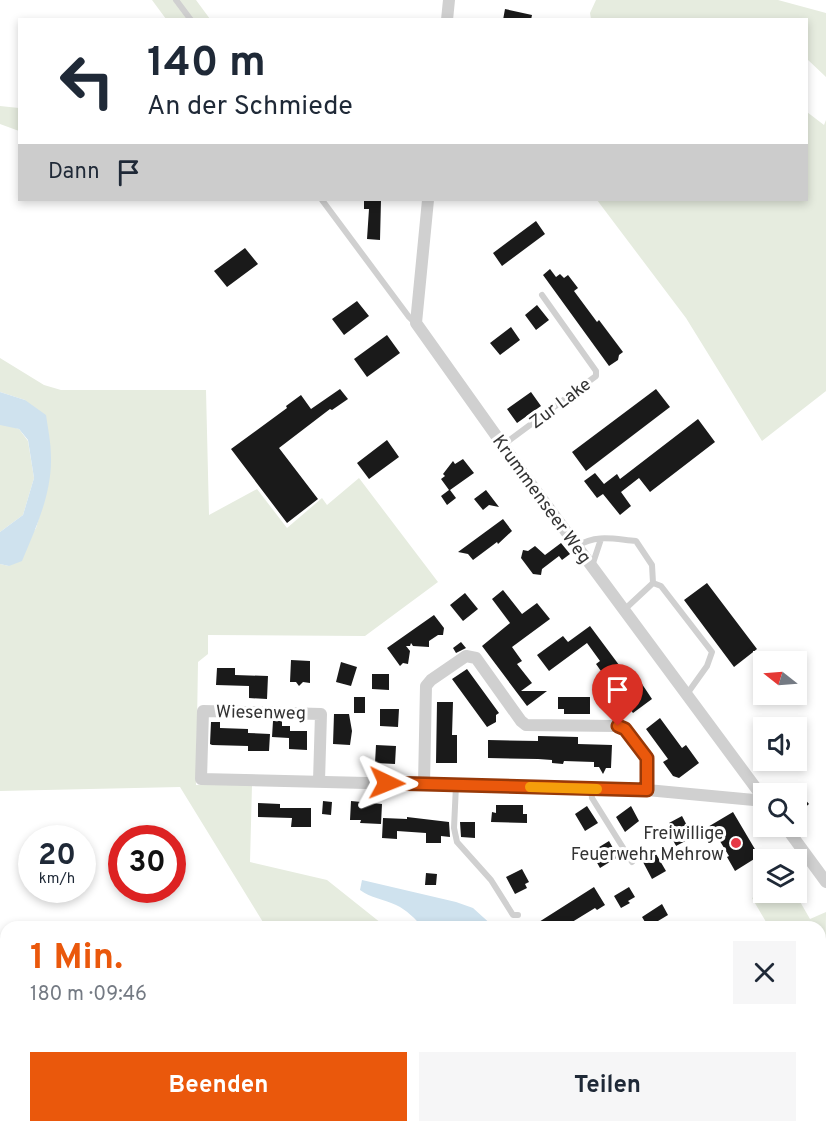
<!DOCTYPE html>
<html lang="de">
<meta charset="utf-8">
<style>
:root{--surface:#fff;--page:#f6f6f7;--text:#1f2937;--muted:#747a83;--accent:#ea580c}
body{margin:0;font-family:Overpass,sans-serif;background:var(--page);color:var(--text);height:100vh;display:flex;flex-direction:column;font-size:22px;white-space:nowrap}
*{box-sizing:border-box;margin:0}
p{font-size:20px;color:var(--muted)}
.icon{flex:none;width:33px;height:33px;fill:none;stroke:currentColor;stroke-width:2;stroke-linecap:round;stroke-linejoin:round}
.map{position:relative;flex:1;overflow:hidden}
.sheet{position:absolute;left:0px;top:921px;width:826px;height:212px;display:flex;flex-direction:column;background:var(--surface);border-radius:18px 18px 0 0;box-shadow:0 3px 9px #0003}
.sheet>*{flex:none}
.banner{position:absolute;left:18px;top:18px;width:790px;height:183px;border-radius:0px;box-shadow:0 3px 9px #0003;background:#fff;color:var(--text);overflow:hidden}
.needle{width:39px;rotate:287deg}
.buttons{position:absolute;left:753px;top:651px;display:grid;gap:12px}
.buttons a{display:grid;place-items:center;width:54px;height:54px;border-radius:0px;background:var(--surface);box-shadow:0 3px 9px #0003;font-size:30px}
.speed{position:absolute;left:18px;top:825px;display:flex;gap:12px;font-size:30px;font-weight:700;text-align:center}
.speed>*{display:grid;place-content:center;width:78px;height:78px;border-radius:50%;background:var(--surface);box-shadow:0 3px 9px #0003;line-height:1}
.speed small{font-size:15px;font-weight:400}
.speed .limit{border:9px solid #d22;background:#fff;color:#111}
.pin{position:absolute;display:grid;place-items:center;width:51px;height:51px;color:#fff;margin:-62px -26px;border-radius:50% 50% 50% 0;rotate:-45deg;box-shadow:0 0 6px #0007}
.pin .icon{rotate:45deg}
.me{position:absolute;width:66px;margin:-33px;rotate:92deg;stroke-linejoin:round;filter:drop-shadow(0 0 4px #0008)}
.turn{display:flex;align-items:center;gap:21px;height:126px;padding:0 30px;font-size:27px}
.turn .icon{width:78px;height:78px;stroke-width:2.5}
.turn b{display:block;font-size:42px;line-height:51px}
.then{display:flex;align-items:center;height:57px;padding:0 30px;background:#0003;gap:12px;font-size:22px}
.round{display:grid;place-items:center;flex:none;width:63px;height:63px;border-radius:0px;background:var(--page)}
.head{display:flex;align-items:center;justify-content:space-between;height:102px;padding:0 30px}
h1{font-size:36px;font-weight:700;line-height:45px;color:var(--accent)}
.primary-button{display:flex;gap:12px;margin-top:auto;padding:12px 30px}
.primary-button a{flex:1;height:69px;border-radius:0px;background:var(--accent);color:#fff;font-size:24px;font-weight:700;line-height:69px;text-align:center}
.primary-button a+a{background:var(--page);color:var(--text)}
.map>svg:first-child{display:block}
.green{fill:#e6ecdf}
.water{fill:#cfe2ee}
.building{fill:#1a1a1a}
.lines{fill:none;stroke-linecap:round;stroke-linejoin:round}
.lane{stroke:#d0d0d0;stroke-width:6}
.street{stroke:#d0d0d0;stroke-width:12}
.secondary{stroke:#bdbdbd;stroke-width:16}
.route-casing{stroke:#983908;stroke-width:15}
.route{stroke:#ea580c;stroke-width:10}
.slow{stroke:#f59e0b;stroke-width:10}
.poi-dot{fill:#e63946;stroke:#fff;stroke-width:2}
.labels{text-anchor:middle;stroke-width:6;stroke-linejoin:round;paint-order:stroke}
.street-label{font-size:18px;fill:#333;stroke:#fff}
.poi-label{font-size:18px;fill:#333;stroke:#fff;text-anchor:end}
</style>
<div class="map">
<svg width="826" height="1132" viewBox="0 0 826 1132">
<rect width="100%" height="100%" fill="#fff"/>
<path class="green" d="M152 0H196L210 19H166Z
M596 0H778L826 13V77L807 59V20L591 19 590 13Z
M0 106 19 108V131L0 124Z
M807 112 824 125 826 120V391L762 441 686 318 597 200H807Z
M0 358 44 385 61 390H206L209 515 257 489 287 528 322 498 327 505 359 478 438 582 365 636 208 635V654L198 662 196 785H252L250 862 327 880 386 927H266L180 787 0 791V564L9 566 36 528 47 490 51 458 25 400 0 392Z
M4 424 19 429 28 441 34 478 23 515 0 532V425Z
M763 891 795 893 810 919 826 912 825 992 821 994 820 927H769L752 898Z
M826 1015V1106L821 1110V1018Z"/>
<path class="water" d="M0 392 25 400 46 415C48 429 51 443 51 457 52 493 36 528 22 561L9 566 0 564V532L23 515 34 478 28 440 19 429 0 425Z
M362 880 456 902 473 908 494 927H423C415 919 407 910 396 905 383 899 371 898 360 890Z"/>
<path class="building" d="M505 9 532 15 531 20H503Z
M364 200H381L380 240 367 239 369 209H364Z
M536 221 545 234 502 266 493 253Z
M245 248 258 264 227 287 214 271Z
M550 269 556 277 560 274 564 278 568 275 578 288 574 291 597 322 599 320 623 352 619 355 618 360 609 366 543 275Z
M357 301 369 316 344 335 332 319Z
M537 305 549 320 536 330 525 315Z
M511 327 520 340 500 355 490 343Z
M387 335 400 353 367 377 354 359Z
M340 389 348 399 332 410 330 409 279 448 318 499 287 523 231 449 287 408 286 406 301 395 311 409Z
M656 389 670 407 586 471 572 452Z
M531 392 541 406 517 423 507 409Z
M698 419 715 442 650 492 639 478 621 492 631 506 620 515 603 494 597 498 584 481 595 473 604 484 617 474 620 479Z
M387 440 399 457 369 479 357 463Z
M463 459 474 473 450 490 456 498 447 505 441 496 449 490 441 479 445 476 443 474 453 461 455 464Z
M486 490 499 507 489 505 483 510 474 499Z
M503 519 512 531 498 544 497 542 473 560 468 554 458 552Z
M561 543 570 554 562 560 559 556 542 569 541 575 533 574 521 558 523 550 528 551 535 546 545 555Z
M707 583 757 649 734 667 684 600Z
M503 590 522 614 537 603 550 619 512 647 522 661 517 664 532 683 521 691H547L527 706 482 646 510 623 492 599Z
M465 593 478 609 463 621 450 605Z
M434 615 444 628 443 635H438L429 641V647L413 646 411 643 410 646H406L410 651 408 664 403 663 400 666 387 648Z
M590 626 622 669 615 674 629 693 642 684 652 699 633 713 622 699 618 702 611 693 615 691 596 664 600 661 587 643 549 671 537 655 563 636 568 642Z
M461 642 466 648 456 653 453 648Z
M291 660 310 661V683L303 682 299 686 296 682H290Z
M341 662 357 667 351 686 336 682Z
M217 668H235V675L268 676 267 699 249 698V686L216 685Z
M467 669 499 713 496 715V722L487 727 452 679Z
M372 674H389V690L372 689Z
M354 697H365V713H354Z
M558 697H590V714H564V709H558Z
M437 702H453L452 735H457V763H436Z
M380 709H399L398 727 380 726Z
M334 714H349L352 731 350 745 333 744Z
M660 718 682 748 686 745 699 763 679 778 673 776 663 762 668 759 646 729Z
M273 721H282V726H290V731H307V750L289 749V738L272 737Z
M211 722H220V728L248 729V733L270 734 269 751H248V746L212 745 210 744Z
M538 736 578 737V744L612 745 611 768H606L603 774 599 767H594V762L564 761 563 764 552 763V760L538 759 488 758V740L538 741Z
M376 745 396 746 395 764 375 763Z
M796 789 809 804 796 815Z
M323 801 332 802 331 815 322 814Z
M351 801 382 804 381 824 360 823 361 820H350Z
M258 803 280 804V808H311V827H291L292 818 258 817Z
M496 805H523V814H527V823L491 822 492 812 496 813Z
M587 806 598 823 585 831 575 814Z
M631 806 639 821 625 832 616 817Z
M733 812 759 856 735 871 727 857 729 856 715 833 706 839 701 831Z
M682 816 693 837 676 846 671 836 674 834 669 823Z
M407 817 449 822 450 837 441 836V843H426V833L397 831V839L382 838 383 818 407 819Z
M460 822H475V838L461 837Z
M609 841 618 857 600 868 591 852Z
M656 854 666 871 652 879 643 862Z
M522 869 529 882 525 884 527 888 515 894 506 877Z
M426 873 437 874 436 885H425Z
M594 887 605 905 597 910 595 908 564 927H531Z
M629 887 635 897 628 901 630 903 621 908 614 896Z
M662 904 668 915 648 927 642 917Z"/>
<g class="lines">
<path class="lane" d="M176 0 191 20
M322 200 409 317 415 323
M503 445 596 376V371L542 295
M577 546C597 534 613 539 636 541L652 565 653 583
M592 566 601 539
M624 610 653 583 661 586 712 652 707 666 687 694
M456 785 454 828 457 842 491 880 513 915H518
M591 789 592 798 632 862"/>
<path class="street" d="M447 20 449 0
M428 200 416 323 522 472 764 799
M319 781 321 714 203 711 201 779 647 790 754 800 761 796
M424 784 426 686 431 680 466 656 476 658 521 721 526 725 618 726 625 729 647 758V790
M785 826 826 882"/>
<path class="secondary" d="M820 1006 826 1003
M758 1126 759 1132"/>
</g>
<g class="lines">
<defs>
<path id="route" d="M387 783 647 790V758L625 729 618 726"/>
</defs>
<use href="#route" class="route-casing"/>
<use href="#route" class="route"/>
<path class="slow" d="M530 787 597 789"/>
</g>
<circle class="poi-dot" cx="736" cy="843" r="6"/>
<g class="labels">
<g class="street-label">
<text transform="translate(560 403) rotate(-37)" y="6">Zur Lake</text>
<text transform="translate(542 499) rotate(54)" y="6">Krummenseer Weg</text>
<text transform="translate(261 712) rotate(1)" y="6">Wiesenweg</text>
</g>
<g class="poi-label">
<text x="724" y="839">Freiwillige<tspan x="724" dy="21">Feuerwehr Mehrow</tspan></text>
</g>
</g>
</svg>
<div class="buttons">
<a><svg class="needle" viewBox="-14 -14 28 28"><path d="M0-13l5 13h-10z" fill="#e53935"/><path d="M0 13l5-13h-10z" fill="#747a83"/></svg></a>
<a><svg class="icon" aria-label="sound" viewBox="0 0 24 24"><path d="M4 9h4l5-4v14l-5-4H4zM17 9q2 3 0 6"/></svg></a>
<a><svg class="icon" aria-label="search" viewBox="0 0 24 24"><circle cx="10" cy="10" r="6"/><path d="M15 15l6 6"/></svg></a>
<a><svg class="icon" aria-label="layers" viewBox="0 0 24 24"><path d="M12 4l9 5-9 5-9-5zM3 14l9 5 9-5"/></svg></a>
</div>
<div class="speed"><div>20<small>km/h</small></div><div class="limit">30</div></div>
<div class="pin" style="left:618px;top:726px;background:#d93025"><svg class="icon" aria-label="arrive" viewBox="0 0 24 24"><path d="M6 21V4h12l-3 4 3 4H6"/></svg></div>
<svg class="me" style="left:387px;top:783px" viewBox="-20 -20 40 40"><path d="M0-17L14 15 0 8-14 15z" fill="#ea580c" stroke="#fff" stroke-width="4"/></svg>
<div class="banner">
<div class="turn"><svg class="icon" aria-label="left" viewBox="0 0 24 24"><path d="M17 20v-9H6M10 6l-5 5 5 5"/></svg><div><b>140 m</b>An der Schmiede</div></div>
<div class="then">Dann<svg class="icon" aria-label="arrive" viewBox="0 0 24 24"><path d="M6 21V4h12l-3 4 3 4H6"/></svg></div>
</div>
<section class="sheet">
<div class="head"><div><h1>1 Min.</h1><p>180 m · 09:46</p></div><a class="round"><svg class="icon" aria-label="close" viewBox="0 0 24 24"><path d="M6 6l12 12M18 6L6 18"/></svg></a></div>
<div class="primary-button"><a>Beenden</a><a>Teilen</a></div>
</section>
</div>
